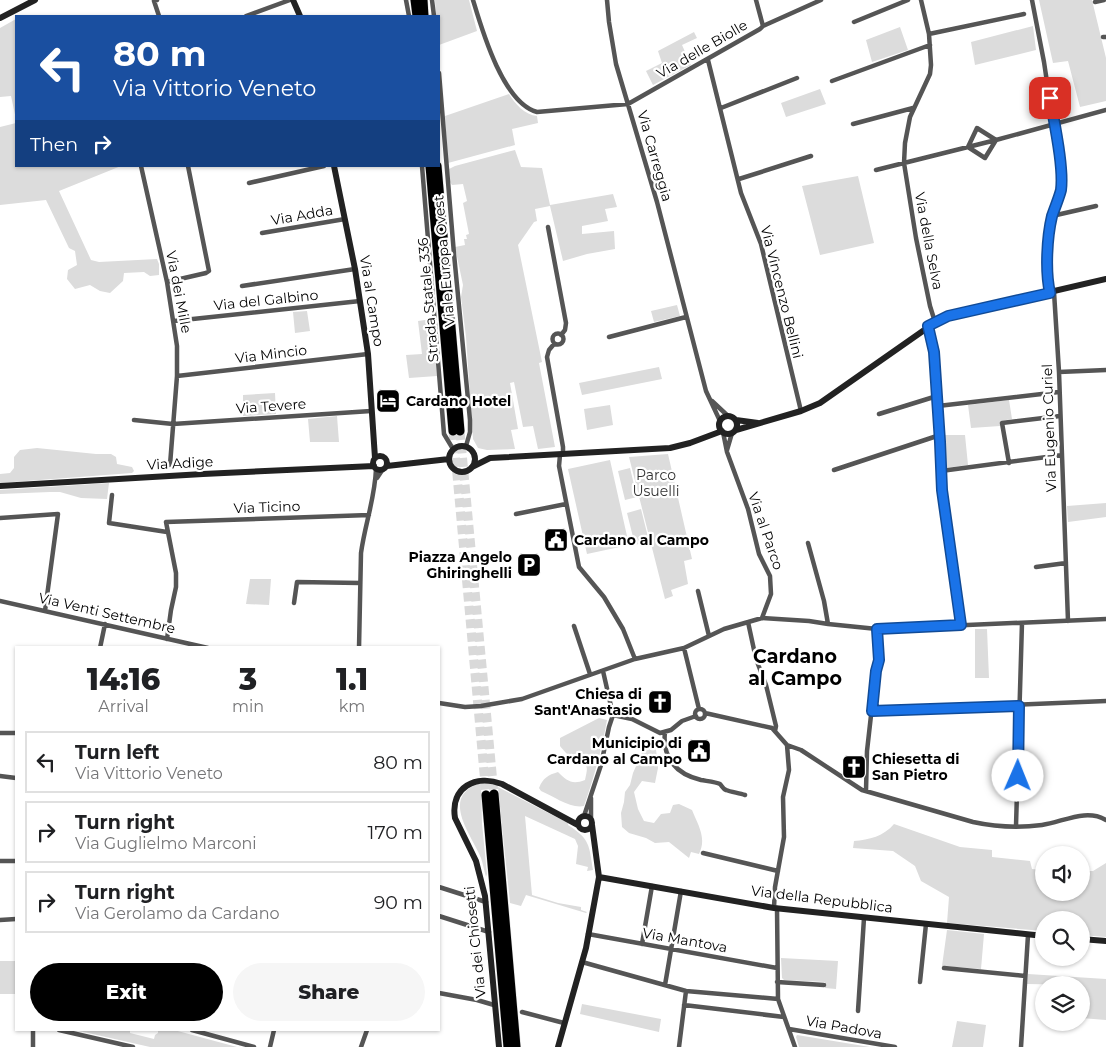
<!DOCTYPE html>
<style>
:root{--surface:#fff;--page:#f6f6f6;--text:#202124;--muted:#757577;--line:#e0e0e0;--accent:#000}
body{margin:0;font-family:Montserrat,sans-serif;background:var(--page);color:var(--text);height:100vh;display:flex;flex-direction:column;font-size:19px;white-space:nowrap}
*{box-sizing:border-box;margin:0}
p{font-size:16px;color:var(--muted)}
.icon{flex:none;width:28px;height:28px;fill:none;stroke:currentColor;stroke-width:2;stroke-linecap:round;stroke-linejoin:round}
.map{position:relative;flex:1;overflow:hidden}
.panel{position:absolute;left:15px;top:646px;width:425px;height:385px;display:flex;flex-direction:column;background:var(--surface);border-radius:0px;box-shadow:0 1px 4px #0004}
.panel>*{flex:none}
.guide{position:absolute;left:15px;top:15px;width:425px;height:152px;border-radius:0px;box-shadow:0 1px 4px #0004;background:#1a4fa0;color:#fff;overflow:hidden}
.controls{position:absolute;left:1035px;top:846px;display:grid;gap:10px}
.controls a{display:grid;place-items:center;width:55px;height:55px;border-radius:50%;background:var(--surface);box-shadow:0 1px 4px #0004;font-size:25px}
.pin{position:absolute;display:grid;place-items:center;width:42px;height:42px;color:#fff;margin:-21px;border-radius:10px;box-shadow:0 2px 8px #0006}
.me{position:absolute;width:55px;margin:-28px;rotate:1deg;stroke-linejoin:round;filter:drop-shadow(0 0 4px #0008)}
.turn{display:flex;align-items:center;gap:18px;height:105px;padding:0 15px;font-size:22px}
.turn .icon{width:65px;height:65px;stroke-width:2.5}
.turn b{display:block;font-size:35px;line-height:42px}
.then{display:flex;align-items:center;height:48px;padding:0 15px;background:#0003;gap:10px;font-size:19px}
.eta{display:flex;justify-content:space-evenly;align-items:center;height:85px;text-align:center}
.eta b{font-size:30px;font-weight:800;line-height:35px}
.button{display:flex;gap:10px;margin-top:auto;padding:10px 15px}
.button a{flex:1;height:58px;border-radius:30px;background:var(--accent);color:#fff;font-size:20px;font-weight:800;line-height:58px;text-align:center}
.button a+a{background:var(--page);color:var(--text)}
ul{padding:0;list-style:none}
li{display:flex;align-items:center;gap:15px;height:62px;margin:0 10px 8px;padding:0 5px;border:2px solid var(--line);border-radius:0px}
li div{flex:1}
li b{display:block;font-size:19px}
li em{font-style:normal}
.map>svg:first-child{display:block}
.green{fill:#dcdcdc}
.lines{fill:none;stroke-linecap:round;stroke-linejoin:round}
.highway-tunnel{stroke:#d9d9d9;stroke-width:9;stroke-dasharray:9 4.5;stroke-linecap:butt}
.highway-casing{stroke:#dbdbdb;stroke-width:10}
.street{stroke:#555;stroke-width:4.5}
.secondary{stroke:#222;stroke-width:6}
.highway{stroke:#000;stroke-width:9}
.route-casing{stroke:#114b97;stroke-width:12}
.route{stroke:#1a73e8;stroke-width:9}
.labels{text-anchor:middle;stroke-width:4.5;stroke-linejoin:round;paint-order:stroke}
.street-label{font-size:14px;fill:#000;stroke:#fff}
.poi-label{font-size:14px;font-weight:bold;fill:#000;stroke:#fff;text-anchor:start}
.park-label{font-size:14px;fill:#333;stroke:#fff}
.district-label{font-size:19px;font-weight:bold;fill:#000;stroke:#fff}
</style>
<div class="map">
<svg width="1106" height="1047" viewBox="0 0 1106 1047">
<rect width="100%" height="100%" fill="#fff"/>
<path class="green" d="M435 0H469L477 31 439 45V16H436Z
M1039 0H1092L1106 58V101L1080 107 1068 61 1053 63Z
M16 19V119L11 96 0 97V28Z
M1033 26 1036 50 975 65 971 42Z
M900 27 908 50 872 62 866 40Z
M694 32 697 38 682 45 691 65 653 85 646 71 662 63 658 51Z
M820 89 826 104 786 117 781 103Z
M509 94C515 104 525 115 537 116L538 123 512 129 515 145 448 163 445 116Z
M16 123V166H121L59 191 91 260 99 262 157 259 159 264V275L150 276 144 272 124 273 123 281 110 293 100 291 90 285 75 289 67 279 68 270 77 265 75 251 69 248 46 200 0 205V127Z
M515 150 521 167 542 168 550 205 613 194 617 207 605 209 608 221 582 226V234L614 231 615 249 587 254 563 261 550 206 535 209 537 221 534 222 518 245 542 362 539 363 555 447 538 449 533 426 523 427 514 382 510 383 518 429 511 430 515 449 487 450 478 448 473 439 466 337 461 297 463 285 455 247 465 245 464 239H467L466 235 469 234 463 203 467 201 463 184 452 185 450 182 449 169 455 166Z
M858 176 874 243 820 255 802 186Z
M677 305 680 316 654 322 651 311Z
M307 311 310 331 295 333 293 312Z
M432 319 437 376 409 378 406 355 422 354 418 321Z
M659 367 662 379 582 395 579 383Z
M275 393 276 414 243 416V395Z
M1009 400 1012 419 1000 421V426L971 428 968 405Z
M610 405 613 425 587 430 584 409Z
M337 416 339 442H310L308 419Z
M944 435H965L968 465 945 468Z
M37 448 96 454H111L116 457 117 464 132 467 134 471 132 473 0 483V474L10 473 14 468V457L20 450Z
M668 454 692 559 684 561 688 584 671 590 673 596 665 599 629 457Z
M610 460 629 545 587 554 568 469Z
M630 468 637 497 625 500 618 471Z
M109 483 107 499 81 498 60 492H50L0 494V490Z
M1106 503V517L1068 522 1067 506Z
M641 509 649 541 635 545 627 513Z
M250 579H271L269 605 246 604Z
M975 629H987L989 678H975Z
M599 718 607 720C602 749 594 777 584 806 571 809 553 796 541 791L539 788C543 778 548 775 558 772 567 781 572 785 585 780 588 766 589 765 575 759 569 757 564 751 560 746V738Z
M645 746 656 749 658 768 655 783 642 781 634 792 638 809 644 821 654 823 661 814 670 813 673 805 679 804 692 810C698 825 707 838 699 854L691 852 689 858 669 842 655 843 646 838 629 833 622 827 621 813 624 802 625 792 630 785 633 773Z
M481 783 482 823 487 874 486 877C484 870 483 864 481 858 471 834 439 796 481 783Z
M498 787 568 823V825C590 839 589 845 593 870L587 871 588 867 576 864 578 846 575 839 525 816 532 895 558 903 581 907V910L587 912 586 913 526 895 521 906 510 903Z
M894 824 960 847 992 850V857L1030 861 1032 869 1044 870V892H1081V871H1093L1106 863V937L1081 935V920H1044V931L947 923 949 897 921 881 915 866 893 851 853 848 854 841C869 840 884 836 894 824Z
M947 930 984 934 981 969 942 966Z
M781 958 838 961 836 989 825 988V982L784 980 782 978Z
M0 961H16V994H0Z
M1028 974 1106 979V1020L1081 1018V985L1027 984Z
M582 1004 661 1019 659 1032 580 1014Z
M957 1021 986 1025 983 1047H952Z
M75 1030H130V1033L154 1039 155 1035 158 1033V1030H174L237 1047H150Z
M797 1035 870 1047H799L796 1037Z"/>
<g class="lines">
<path class="highway-tunnel" d="M453 431 486 795
M460 431 494 794"/>
<defs>
<path id="highway" d="M415 0 417 16
M423 0 424 16
M430 166 453 431
M437 166 460 431
M494 794 516 1047
M486 795 508 1047"/>
</defs>
<use href="#highway" class="highway-casing"/>
<path class="street" d="M157 0 154 1 159 16
M406 0 409 16
M432 0 434 16
M473 0C482 30 503 103 537 112L628 104 760 29 763 26 756 0
M607 0 609 22 616 64 657 202 706 391 720 421
M921 0 929 34 931 65 930 74 910 117 905 143 904 163 916 238 930 306 935 322
M1032 0 1044 62 1060 169 1061 189 1052 216 1049 236 1048 283 1049 293
M1095 2 1104 0
M246 16 290 0
M854 22 908 0
M763 26 821 0
M929 34 1024 14
M1103 37H1106
M708 60 741 193 761 244 801 411
M439 73 454 254 470 420V432L466 446
M832 81 930 45
M721 108 797 78
M853 124 913 108
M977 128 996 140 985 158 968 147Z
M141 166 167 282 177 346V376L170 465
M422 166 444 434 453 449
M876 170 996 140 1106 110
M739 179 811 156
M249 183 324 166
M1052 216 1096 206
M548 227 566 323 565 330 561 335
M262 233 345 219
M167 282 206 273 209 271 188 166
M242 286 355 269
M1054 292 1059 372 1068 621
M174 321 360 301
M928 326 934 352 941 442V490L961 625
M552.5 339a5.5 5.5 0 1 1 11 0a5.5 5.5 0 1 1-11 0Z
M609 337 686 317
M554 344 549 350 547 357 563 447V454
M1059 372 1106 370
M177 376 368 354
M712 401 728 416
M938 406 1059 392
M879 414 937 396
M134 420 173 424 371 411
M723 432 727 452 748 509 759 554 770 576 771 594 762 618
M727 450 732 433
M560 455 559 466 579 567 604 597 623 629 635 659
M1009 463 1002 423 1060 416
M834 470 940 435
M941 471 1062 455
M377 478 383 469
M112 495 109 523 167 532
M516 514 566 504
M0 518 58 514 45 611
M808 543 824 601 828 624
M1036 567 1066 563
M698 591 709 636
M0 601 208 648
M294 603 297 582 360 583
M748 622 756 659 766 685 776 726 775 731
M574 626 590 674
M167 639 171 610 176 587V573L166 522 369 515
M100 648 105 624
M359 648 361 553C365 524 375 498 376 469
M684 648 699 709
M439 703 465 707 481 706 522 699 635 659 684 648 724 629 762 618 809 621 828 624 877 629 1106 619
M695 714a5 5 0 1 1 10 0a5 5 0 1 1-10 0Z
M872 711 1106 701
M705 713 772 728 787 745 801 750 862 790 973 822C996 827 1019 828 1042 825 1063 822 1086 808 1106 820
M613 715 632 719 660 733 671 730 682 721 696 716
M665 732C662 758 676 774 701 780 706 781 716 782 720 784 722 786 723 789 726 790 731 792 739 793 745 795
M0 733H16
M0 776 16 778
M866 791 867 751 876 671 879 660 877 629
M584 816 601 765 609 727 613 715 603 671
M591 819V798
M1016 826 1022 623
M703 853 778 871
M0 861H16
M439 887 486 902
M774 908 775 887 784 837 783 797 789 770 787 745
M777 908 778 999 795 1047
M439 916 489 932
M0 920 16 919
M588 934 777 968
M642 944 652 886
M582 962 686 991 778 999
M944 968 1025 976
M777 982 824 985
M920 982 926 924
M665 985 681 891
M439 993 477 1000 494 1005
M684 1005 784 1017
M858 1011 864 918
M522 1012 564 1023
M789 1029 895 1047
M33 1030V1047
M59 1030 133 1047
M192 1030 254 1047
M270 1047 274 1030
M361 1047 367 1030
M679 1047 686 991
M1021 1047 1028 935"/>
<path class="secondary" d="M293 0 300 16
M0 18 35 0
M334 166 355 269 368 354 375 458
M719 425a9 9 0 1 1 18 0a9 9 0 1 1-18 0Z
M736 420 758 423
M736 430 801 411 820 403 940 319 959 313 1106 279
M449 459a13 13 0 1 1 26 0a13 13 0 1 1-26 0Z
M373 463a7 7 0 1 1 14 0a7 7 0 1 1-14 0Z
M387 466 449 459
M472 467 490 458 670 448 690 443 722 431
M0 486 203 474 374 466
M578 823a7 7 0 1 1 14 0a7 7 0 1 1-14 0Z
M599 877 774 908 1044 936
M1081 939 1106 941
M499 1047 485 896 476 861 455 818C450 787 476 774 502 784L578 825
M558 1047 586 948 599 877 592 825"/>
<use href="#highway" class="highway"/>
</g>
<g class="lines">
<defs>
<path id="route" d="M1018 776 1019 706 872 711 876 671 879 660 877 629 961 625 942 490 940 442 934 352 928 326 948 316 1050 293C1045 271 1047 237 1052 216 1055 207 1059 198 1061 190 1064 167 1054 122 1050 98"/>
</defs>
<use href="#route" class="route-casing"/>
<use href="#route" class="route"/>
</g>
<defs>
<symbol id="hotel-square" viewBox="-11 -11 22 22"><rect x="-9" y="-9" width="18" height="18" rx="4" fill="#000" stroke="#fff"/><path d="M-6-4.5h1.5V1H6V5H4.5V3h-9V5H-6ZM-4 0a1.8 1.8 0 1 1 3.6 0ZM.5 0V-2.5h3Q6-2.5 6 0Z" fill="#fff"/></symbol>
<symbol id="civic-square" viewBox="-11 -11 22 22"><rect x="-9" y="-9" width="18" height="18" rx="4" fill="#000" stroke="#fff"/><path d="M-.6-6.5H3V-4.5H.6V-3L4-1V1h2V6H-6V1h2V-1L-.6-3ZM-1.2 2.5V6h2.4V2.5Z" fill="#fff"/></symbol>
<symbol id="parking-square" viewBox="-11 -11 22 22"><rect x="-9" y="-9" width="18" height="18" rx="4" fill="#000" stroke="#fff"/><path d="M-3.5-5.5H1a3.5 3.5 0 0 1 0 7H-1V5.5H-3.5ZM-1-3.4V-.6H.8a1.4 1.4 0 0 0 0-2.8Z" fill="#fff"/></symbol>
<symbol id="church-square" viewBox="-11 -11 22 22"><rect x="-9" y="-9" width="18" height="18" rx="4" fill="#000" stroke="#fff"/><path d="M-1.2-6h2.4v3.5h3.3v2.4h-3.3V6h-2.4V-.1h-3.3v-2.4h3.3Z" fill="#fff"/></symbol>
</defs>
<g fill-rule="evenodd">
<use href="#hotel-square" x="374" y="387" width="28" height="28"/>
<use href="#civic-square" x="542" y="526" width="28" height="28"/>
<use href="#parking-square" x="515" y="551" width="28" height="28"/>
<use href="#church-square" x="646" y="688" width="28" height="28"/>
<use href="#civic-square" x="685" y="737" width="28" height="28"/>
<use href="#church-square" x="840" y="753" width="28" height="28"/>
</g>
<g class="labels">
<g class="street-label">
<text transform="translate(702 49) rotate(-30)" y="5">Via delle Biolle</text>
<text transform="translate(655 156) rotate(74)" y="5">Via Carreggia</text>
<text transform="translate(302 215) rotate(-10)" y="5">Via Adda</text>
<text transform="translate(929 241) rotate(79)" y="5">Via della Selva</text>
<text transform="translate(444 261) rotate(-95)" y="5">Viale Europa Ovest</text>
<text transform="translate(179 292) rotate(79)" y="5">Via dei Mille</text>
<text transform="translate(782 292) rotate(76)" y="5">Via Vincenzo Bellini</text>
<text transform="translate(266 300) rotate(-6)" y="5">Via del Galbino</text>
<text transform="translate(428 300) rotate(-95)" y="5">Strada Statale 336</text>
<text transform="translate(372 301) rotate(81)" y="5">Via al Campo</text>
<text transform="translate(271 354) rotate(-7)" y="5">Via Mincio</text>
<text transform="translate(271 406) rotate(-4)" y="5">Via Tevere</text>
<text transform="translate(1049 428) rotate(-92)" y="5">Via Eugenio Curiel</text>
<text transform="translate(180 463) rotate(-3)" y="5">Via Adige</text>
<text transform="translate(267 507) rotate(-2)" y="5">Via Ticino</text>
<text transform="translate(766 531) rotate(71)" y="5">Via al Parco</text>
<text transform="translate(107 613) rotate(13)" y="5">Via Venti Settembre</text>
<text transform="translate(822 899) rotate(7)" y="5">Via della Repubblica</text>
<text transform="translate(685 940) rotate(10)" y="5">Via Mantova</text>
<text transform="translate(475 942) rotate(-96)" y="5">Via dei Chiosetti</text>
<text transform="translate(844 1027) rotate(10)" y="5">Via Padova</text>
</g>
<g class="poi-label">
<text x="406" y="406">Cardano Hotel</text>
<text x="574" y="545">Cardano al Campo</text>
<text x="512" y="562" text-anchor="end">Piazza Angelo<tspan x="512" dy="16">Ghiringhelli</tspan></text>
<text x="642" y="699" text-anchor="end">Chiesa di<tspan x="642" dy="16">Sant'Anastasio</tspan></text>
<text x="682" y="748" text-anchor="end">Municipio di<tspan x="682" dy="16">Cardano al Campo</tspan></text>
<text x="872" y="764">Chiesetta di<tspan x="872" dy="16">San Pietro</tspan></text>
</g>
<g class="park-label">
<text x="656" y="480">Parco<tspan x="656" dy="16">Usuelli</tspan></text>
</g>
<g class="district-label">
<text x="795" y="663">Cardano<tspan x="795" dy="22">al Campo</tspan></text>
</g>
</g>
</svg>
<div class="controls">
<a><svg class="icon" aria-label="sound" viewBox="0 0 24 24"><path d="M4 9h4l5-4v14l-5-4H4zM17 9q2 3 0 6"/></svg></a>
<a><svg class="icon" aria-label="search" viewBox="0 0 24 24"><circle cx="10" cy="10" r="6"/><path d="M15 15l6 6"/></svg></a>
<a><svg class="icon" aria-label="layers" viewBox="0 0 24 24"><path d="M12 4l9 5-9 5-9-5zM3 14l9 5 9-5"/></svg></a>
</div>
<div class="pin" style="left:1050px;top:98px;background:#d93025"><svg class="icon" aria-label="arrive" viewBox="0 0 24 24"><path d="M6 21V4h12l-3 4 3 4H6"/></svg></div>
<svg class="me" style="left:1018px;top:776px" viewBox="-20 -20 40 40"><circle r="19" fill="#fff"/><path d="M0-13L10 11 0 6-10 11z" fill="#1a73e8"/></svg>
<div class="guide">
<div class="turn"><svg class="icon" aria-label="left" viewBox="0 0 24 24"><path d="M17 20v-9H6M10 6l-5 5 5 5"/></svg><div><b>80 m</b>Via Vittorio Veneto</div></div>
<div class="then">Then<svg class="icon" aria-label="right" viewBox="0 0 24 24"><path d="M7 20v-9h11M14 6l5 5-5 5"/></svg></div>
</div>
<section class="panel">
<div class="eta">
<div><b>14:16</b><p>Arrival</p></div>
<div><b>3</b><p>min</p></div>
<div><b>1.1</b><p>km</p></div>
</div>
<ul>
<li><svg class="icon" aria-label="left" viewBox="0 0 24 24"><path d="M17 20v-9H6M10 6l-5 5 5 5"/></svg><div><b>Turn left</b><p>Via Vittorio Veneto</p></div><em>80 m</em></li>
<li><svg class="icon" aria-label="right" viewBox="0 0 24 24"><path d="M7 20v-9h11M14 6l5 5-5 5"/></svg><div><b>Turn right</b><p>Via Guglielmo Marconi</p></div><em>170 m</em></li>
<li><svg class="icon" aria-label="right" viewBox="0 0 24 24"><path d="M7 20v-9h11M14 6l5 5-5 5"/></svg><div><b>Turn right</b><p>Via Gerolamo da Cardano</p></div><em>90 m</em></li>
</ul>
<div class="button"><a>Exit</a><a>Share</a></div>
</section>
</div>
